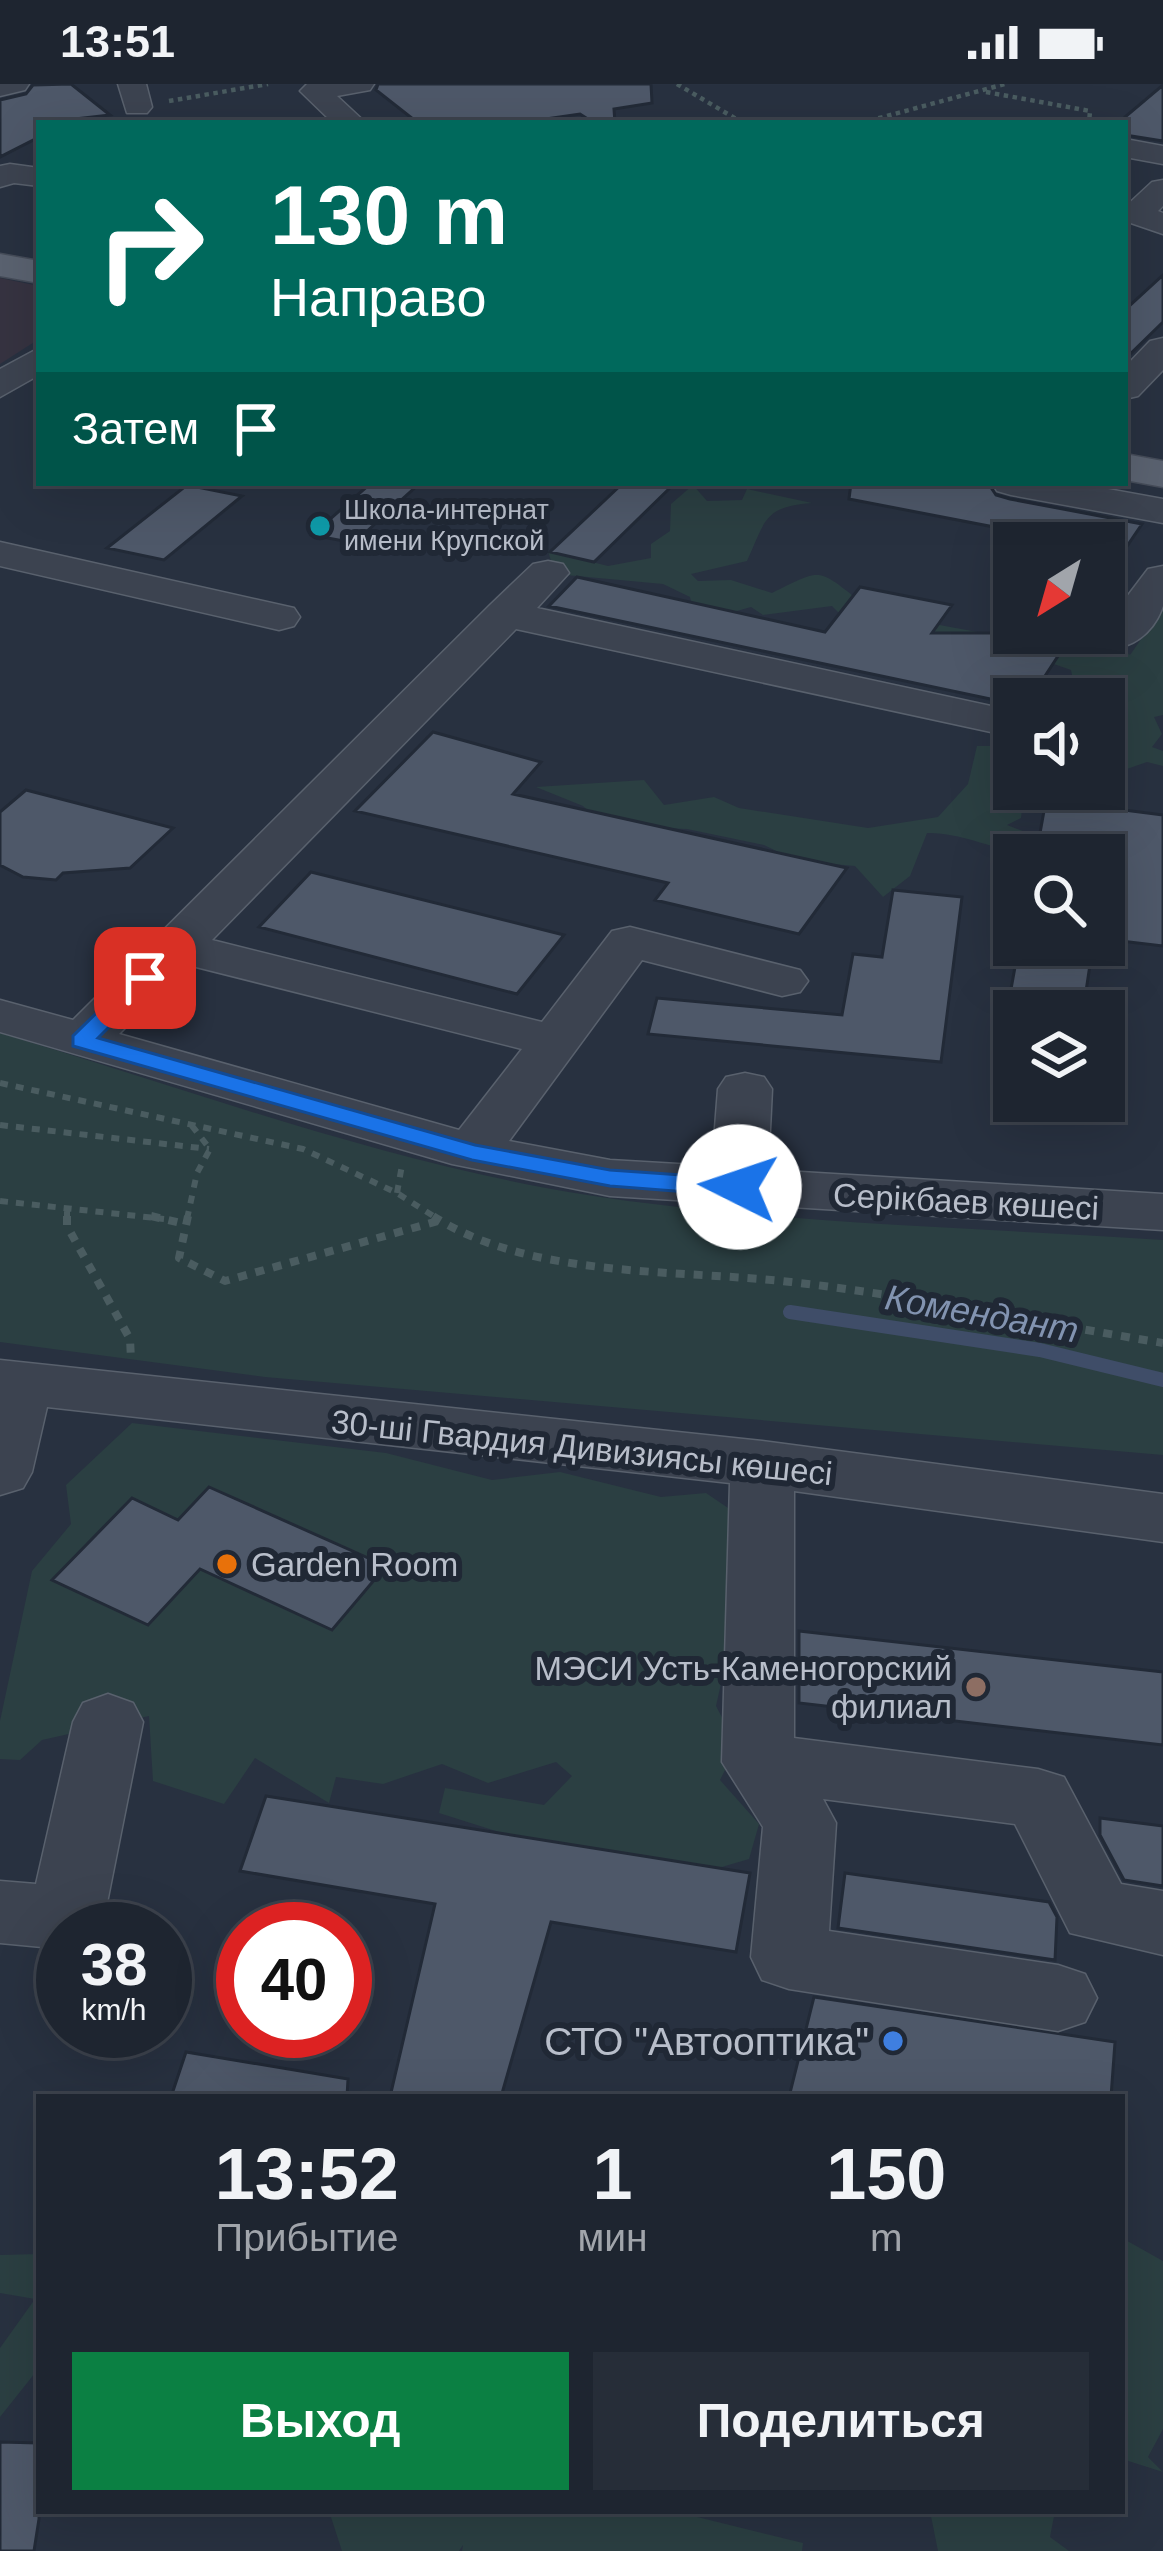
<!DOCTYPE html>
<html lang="ru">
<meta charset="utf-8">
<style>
:root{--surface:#1e2530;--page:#262d38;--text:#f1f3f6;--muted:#a1a5ab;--line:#3c424c;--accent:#0b8043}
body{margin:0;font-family:Helvetica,sans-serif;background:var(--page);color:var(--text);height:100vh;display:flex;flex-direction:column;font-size:45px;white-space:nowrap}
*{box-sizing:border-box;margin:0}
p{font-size:39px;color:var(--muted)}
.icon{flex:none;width:66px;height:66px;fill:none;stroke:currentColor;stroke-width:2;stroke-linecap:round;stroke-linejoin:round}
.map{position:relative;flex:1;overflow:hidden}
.side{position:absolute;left:36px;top:2010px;width:1089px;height:420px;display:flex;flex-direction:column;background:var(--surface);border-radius:0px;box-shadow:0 12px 48px #0002,0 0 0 3px var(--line)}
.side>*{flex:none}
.top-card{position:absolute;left:36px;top:36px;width:1092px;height:366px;border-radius:0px;box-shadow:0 12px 48px #0002,0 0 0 3px var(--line);background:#00695c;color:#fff;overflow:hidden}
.needle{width:78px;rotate:217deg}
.fabs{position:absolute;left:993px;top:438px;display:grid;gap:24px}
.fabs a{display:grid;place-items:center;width:132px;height:132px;border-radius:0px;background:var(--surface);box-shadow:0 12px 48px #0002,0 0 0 3px var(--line);font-size:60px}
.speed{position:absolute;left:36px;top:1818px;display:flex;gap:24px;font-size:60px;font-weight:700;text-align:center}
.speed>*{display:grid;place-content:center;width:156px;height:156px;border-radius:50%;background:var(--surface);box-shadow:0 12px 48px #0002,0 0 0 3px var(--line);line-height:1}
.speed small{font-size:30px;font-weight:400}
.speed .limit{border:18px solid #d22;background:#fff;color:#111}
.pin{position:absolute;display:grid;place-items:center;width:102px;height:102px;color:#fff;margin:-51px;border-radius:24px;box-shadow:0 6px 18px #0006}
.me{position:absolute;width:132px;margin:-66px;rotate:274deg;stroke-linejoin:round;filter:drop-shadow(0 0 9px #0008)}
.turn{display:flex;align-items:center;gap:42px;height:252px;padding:0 36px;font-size:54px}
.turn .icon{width:156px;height:156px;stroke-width:2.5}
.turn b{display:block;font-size:84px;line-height:102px}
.then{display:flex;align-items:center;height:114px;padding:0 36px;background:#0003;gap:24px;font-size:45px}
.eta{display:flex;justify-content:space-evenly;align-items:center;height:204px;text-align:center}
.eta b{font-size:72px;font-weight:800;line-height:84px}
.action{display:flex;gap:24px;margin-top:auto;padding:24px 36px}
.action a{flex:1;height:138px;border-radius:0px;background:var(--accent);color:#fff;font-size:48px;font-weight:800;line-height:138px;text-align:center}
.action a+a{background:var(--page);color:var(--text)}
.status{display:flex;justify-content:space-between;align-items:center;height:84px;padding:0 60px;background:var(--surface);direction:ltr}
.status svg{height:33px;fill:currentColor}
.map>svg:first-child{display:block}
.medical{fill:#363341}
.green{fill:#2b3f42}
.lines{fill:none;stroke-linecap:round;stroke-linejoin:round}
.stream{stroke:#3f4d68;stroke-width:14}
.building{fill:#4e5869;stroke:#222a37;stroke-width:3}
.minor-casing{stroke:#59616d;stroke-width:3}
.major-casing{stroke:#454c59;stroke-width:3}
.path-far2{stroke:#4a5c60;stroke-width:4.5;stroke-dasharray:4.5 4.5;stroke-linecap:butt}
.path-far1{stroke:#4a5c60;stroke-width:6;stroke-dasharray:8 8;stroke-linecap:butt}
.path{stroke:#4a5c60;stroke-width:8;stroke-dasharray:9 9;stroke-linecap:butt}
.minor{fill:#3c4350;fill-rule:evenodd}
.major{fill:#5a6270;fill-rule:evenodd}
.route{fill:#1a73e8;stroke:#114b97;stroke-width:3}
.culture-dot{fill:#0f9aa8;stroke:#202835;stroke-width:4.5}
.food-dot{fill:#e8710a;stroke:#202835;stroke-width:4.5}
.education-dot{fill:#8d6e63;stroke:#202835;stroke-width:4.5}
.shop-dot{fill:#3f7fe0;stroke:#202835;stroke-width:4.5}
.labels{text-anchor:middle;stroke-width:12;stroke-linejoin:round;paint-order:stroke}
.far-poi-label{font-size:27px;fill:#b8beca;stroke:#202835;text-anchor:start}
.street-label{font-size:33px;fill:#b8beca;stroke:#202835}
.poi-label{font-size:33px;fill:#b8beca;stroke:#202835;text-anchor:start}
.water-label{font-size:36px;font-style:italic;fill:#8293b0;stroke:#202835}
.near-poi-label{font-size:39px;fill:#b8beca;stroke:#202835;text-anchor:end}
</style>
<div class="status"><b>13:51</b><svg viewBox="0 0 49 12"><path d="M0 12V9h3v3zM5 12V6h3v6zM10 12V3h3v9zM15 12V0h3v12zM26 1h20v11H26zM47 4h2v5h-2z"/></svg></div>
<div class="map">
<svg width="1163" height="2467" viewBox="0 0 1163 2467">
<rect width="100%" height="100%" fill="#283140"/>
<path class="medical" d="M0 194 39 202V255L0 280Z"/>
<path class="green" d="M693 401 707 417 742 416 747 405 812 419C763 423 766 436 747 477L691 490 698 497 731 496 772 509C820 486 816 482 858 516L839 529 832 522 763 531 751 523 719 532 693 525 690 513 663 500 555 490 548 467 608 482 651 474V460L670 447 671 420Z
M1163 524V631L1154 633 1162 650 1152 663 1163 667V682L1147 678 1104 693V615H1077L1071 586 1008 564 951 563 907 535 1086 568 1114 559 1130 571Z
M977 662H1000L1014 673V688L1006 687 1023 716 1021 734 1007 741 1039 753V766C1000 772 967 748 927 749L910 792 883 813 855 782 797 777 764 761 687 745 604 742 583 722 536 703 644 696 664 721 714 713 739 724 868 744 938 733 968 700Z
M0 949C191 1006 383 1078 581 1110 772 1140 970 1143 1163 1156V1371L265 1293 0 1258Z
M132 1339 386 1369 492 1396 560 1388 661 1413 706 1409 734 1428 744 1496 716 1622 737 1662 720 1696 759 1740 749 1775 698 1790 640 1770 591 1777 439 1729 445 1704 544 1721 572 1692 556 1678 488 1699 442 1680 383 1700 336 1693 329 1719 255 1674 224 1720 153 1697 149 1632 42 1656 20 1676 0 1675V1637L32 1487 71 1440 66 1401Z
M1122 2154 1163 2177V2345L1148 2373 1163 2388 1122 2375V2229H1127Z
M39 2170V2284L0 2333V2264L35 2215 0 2209V2171Z
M329 2427H673L803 2459 802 2467H462L463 2461 459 2467H342Z
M930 2427H1055L1050 2453 1069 2467H938Z"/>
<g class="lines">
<path class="stream" d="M790 1228 1040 1266 1163 1296"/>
</g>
<path class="building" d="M71 0 110 31 39 39V53L0 73V16L26 10 33 1Z
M378 0H651L652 19 614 25 615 39H594L580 30 518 39H418L376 6Z
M1163 1V57L1125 51V33Z
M1163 191V238L1125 275V226Z
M371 399H420L354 459 312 451Z
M623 399H675L594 478 550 468Z
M851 399H988L996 411 1010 415 1142 440 1123 468 1104 464V459H1077L849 415Z
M187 401 242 412 164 476 107 464Z
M577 493 825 548 860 503 952 521 932 549H1073L1030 615H1014V620L549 522Z
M433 648 541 678 513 710 847 784 799 850 655 816 668 799 355 727Z
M26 706 173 744 130 784 63 789 56 796 23 793 0 781V728Z
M1046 716 1163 731V862L1104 855V771H1036Z
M311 788 564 851 517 910 259 843Z
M893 806 962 813 941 978 648 950 657 914 842 931 853 870 882 873Z
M1019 861H1093L1083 927H1007Z
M209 1403 386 1482 332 1546 200 1485 148 1541 52 1496 132 1414 178 1436Z
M799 1547 1163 1588V1661L799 1619Z
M266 1712 750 1789 736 1868 551 1838 501 2013H390L435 1820 240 1787Z
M1100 1734 1163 1742V1802L1124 1796 1100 1751Z
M845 1789 1049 1818 1057 1833 1055 1876 838 1844Z
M814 1913 1115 1958 1111 2013H789Z
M186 1968 348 1995 347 2013H171Z
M0 2358 39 2359V2435L34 2467H0Z"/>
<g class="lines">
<defs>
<path id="minor" d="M0 0H29L25 6 0 12Z
M118 0H146L152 23 147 29H127Z
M307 0H374L370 6 337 12 366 39H333L300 7Z
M1125 55 1163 62V80L1125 73Z
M10 80 39 84V102L14 99 0 103V82Z
M1163 96V122L1158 127 1163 129V150L1125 137V123L1152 98Z
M1163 254V286L1138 312 1125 315V283L1150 257Z
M39 264V291L0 313V285Z
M992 399H1075L1163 415V439L1011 411 997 407Z
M0 458 294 524 300 533 294 542 279 546 0 482Z
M548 477 563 480 569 489 537 524 1014 627V653L516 545 212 856 542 938 612 847 630 843 800 886 808 897 800 908 782 912 642 876 509 1057 610 1076 712 1082 718 1005 726 993 745 989 764 993 772 1005 768 1086 1163 1110V1146L610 1112 452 1080 0 948V916L73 936 490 521 533 480ZM188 881 522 965 459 1046 119 950Z
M1163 482C1163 493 1163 511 1163 522 1154 549 1129 569 1103 562L1097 553 1104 549V543L1148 485Z
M0 1276 762 1357 1163 1410V1458L794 1407V1654L1038 1685 1064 1693 1121 1800 1163 1807V1871L1070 1849 1015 1740 823 1715 836 1739 829 1847 1058 1881 1085 1890 1097 1914 1085 1938 1058 1947 789 1905 762 1896 751 1873 763 1743 722 1678 730 1399 47 1323 32 1388 23 1404 0 1411Z
M108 1610 133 1619 143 1638 104 1834 98 1845H63V1865L0 1859V1797L36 1800 73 1638 83 1619Z"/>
<path id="major" d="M0 170 39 177V199L0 192Z
M1125 370 1163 377V403L1125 396Z"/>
</defs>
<use href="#minor" class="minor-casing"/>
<use href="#major" class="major-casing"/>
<path class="path-far2" d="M677 0 743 39
M986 8 1090 27 1089 39
M169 17 268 0
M861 39 1005 0"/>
<path class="path-far1" d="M0 999 303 1065 397 1109 438 1135
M0 1041 209 1065
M397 1109 402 1081
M0 1117 164 1135
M67 1124V1135
M187 1135 197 1089 210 1065 189 1038"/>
<path class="path" d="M67 1132V1142L130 1255 131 1275
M151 1132 185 1140
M188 1132 179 1174 225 1197 438 1137
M433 1132C530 1195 679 1185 791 1198 915 1212 1040 1239 1163 1259"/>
<use href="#minor" class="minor"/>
<use href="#major" class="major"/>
</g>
<path class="route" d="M145 887 153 889V899L98 954 475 1061 610 1086 739 1095 752 1103 739 1112 610 1102 472 1076 73 962V952L137 889Z"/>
<circle class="culture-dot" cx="320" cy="442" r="12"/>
<circle class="food-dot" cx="227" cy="1480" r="12"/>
<circle class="education-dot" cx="976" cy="1603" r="12"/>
<circle class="shop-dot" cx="893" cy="1957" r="12"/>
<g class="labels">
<g class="far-poi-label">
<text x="344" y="435">Школа-интернат<tspan x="344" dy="31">имени Крупской</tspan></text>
</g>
<g class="street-label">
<text transform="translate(966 1117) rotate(3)" y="12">Серікбаев көшесі</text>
<text transform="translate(582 1363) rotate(6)" y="12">30-ші Гвардия Дивизиясы көшесі</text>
</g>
<g class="poi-label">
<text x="251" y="1492">Garden Room</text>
<text x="952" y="1596" text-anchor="end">МЭСИ Усть-Каменогорский<tspan x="952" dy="38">филиал</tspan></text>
</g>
<g class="water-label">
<text transform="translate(982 1229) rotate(10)" y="13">Комендант</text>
</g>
<g class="near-poi-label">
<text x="869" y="1971">СТО "Автооптика"</text>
</g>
</g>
</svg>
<div class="fabs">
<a><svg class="needle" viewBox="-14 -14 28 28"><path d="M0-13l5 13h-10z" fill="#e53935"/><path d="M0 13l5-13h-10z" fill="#a1a5ab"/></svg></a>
<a><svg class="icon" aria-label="sound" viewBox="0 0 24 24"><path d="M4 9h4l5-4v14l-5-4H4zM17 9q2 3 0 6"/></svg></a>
<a><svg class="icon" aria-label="search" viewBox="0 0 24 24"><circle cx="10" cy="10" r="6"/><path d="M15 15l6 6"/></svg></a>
<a><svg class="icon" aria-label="layers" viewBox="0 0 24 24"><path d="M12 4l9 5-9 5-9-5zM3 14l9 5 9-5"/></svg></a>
</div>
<div class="speed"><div>38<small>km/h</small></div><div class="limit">40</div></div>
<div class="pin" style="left:145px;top:894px;background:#d93025"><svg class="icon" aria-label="arrive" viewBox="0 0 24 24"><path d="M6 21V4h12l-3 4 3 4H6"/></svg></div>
<svg class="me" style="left:739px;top:1103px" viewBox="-20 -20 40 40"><circle r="19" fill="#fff"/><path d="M0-13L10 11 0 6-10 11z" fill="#1a73e8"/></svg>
<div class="top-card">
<div class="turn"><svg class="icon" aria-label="right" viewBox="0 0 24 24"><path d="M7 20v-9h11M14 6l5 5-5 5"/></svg><div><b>130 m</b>Направо</div></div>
<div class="then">Затем<svg class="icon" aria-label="arrive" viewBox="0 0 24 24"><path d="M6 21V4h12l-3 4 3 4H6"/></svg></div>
</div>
<section class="side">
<div class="eta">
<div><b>13:52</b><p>Прибытие</p></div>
<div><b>1</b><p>мин</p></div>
<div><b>150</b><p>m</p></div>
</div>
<div class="action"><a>Выход</a><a>Поделиться</a></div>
</section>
</div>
